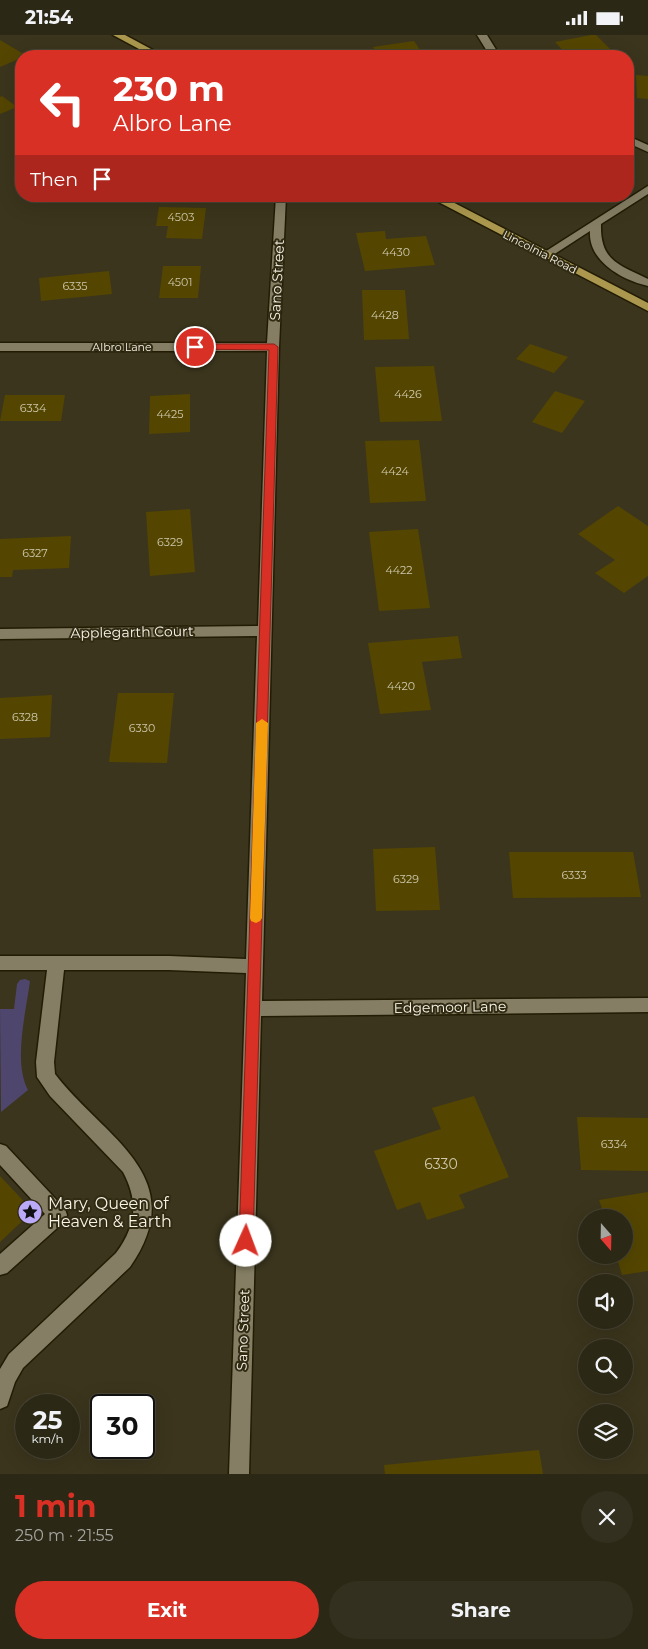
<!DOCTYPE html>
<meta charset="utf-8">
<style>
:root{--surface:#2c2816;--page:#34301f;--text:#f1f3f6;--muted:#a6a6a1;--line:#484435;--accent:#d93025}
body{margin:0;font-family:Montserrat,sans-serif;background:var(--page);color:var(--text);height:100vh;display:flex;flex-direction:column;font-size:19px;white-space:nowrap}
*{box-sizing:border-box;margin:0}
p{font-size:16px;color:var(--muted)}
.icon{flex:none;width:28px;height:28px;fill:none;stroke:currentColor;stroke-width:2;stroke-linecap:round;stroke-linejoin:round}
.map{position:relative;height:1439px;overflow:hidden}
.details{display:flex;flex-direction:column;background:var(--surface);flex:1}
.details>*{flex:none}
.hud{position:absolute;left:15px;top:15px;width:619px;height:152px;border-radius:20px;box-shadow:0 5px 20px #0002,0 0 0 1px var(--line);background:#d93025;color:#fff;overflow:hidden}
.needle{width:32px;rotate:160deg}
.buttons{position:absolute;left:578px;top:1174px;display:grid;gap:10px}
.buttons a{display:grid;place-items:center;width:55px;height:55px;border-radius:50%;background:var(--surface);box-shadow:0 5px 20px #0002,0 0 0 1px var(--line);font-size:25px}
.speed{position:absolute;left:15px;top:1359px;display:flex;gap:10px;font-size:25px;font-weight:700;text-align:center}
.speed>*{display:grid;place-content:center;width:65px;height:65px;border-radius:50%;background:var(--surface);box-shadow:0 5px 20px #0002,0 0 0 1px var(--line);line-height:1}
.speed small{font-size:12px;font-weight:400}
.speed .limit{border:2px solid #111;border-radius:8px;background:#fff;color:#111}
.pin{position:absolute;display:grid;place-items:center;width:42px;height:42px;color:#fff;margin:-21px;border:2px solid #fff;border-radius:50%;box-shadow:0 1px 5px #0007}
.me{position:absolute;width:55px;margin:-28px;rotate:2deg;stroke-linejoin:round;filter:drop-shadow(0 0 4px #0008)}
.turn{display:flex;align-items:center;gap:18px;height:105px;padding:0 15px;font-size:22px}
.turn .icon{width:65px;height:65px;stroke-width:2.5}
.turn b{display:block;font-size:35px;line-height:42px}
.then{display:flex;align-items:center;height:48px;padding:0 15px;background:#0003;gap:10px;font-size:19px}
.round{display:grid;place-items:center;flex:none;width:52px;height:52px;border-radius:26px;background:var(--page)}
.headline{display:flex;align-items:center;justify-content:space-between;height:85px;padding:0 15px}
h1{font-size:30px;font-weight:700;line-height:38px;color:var(--accent)}
.cta{display:flex;gap:10px;margin-top:auto;padding:10px 15px}
.cta a{flex:1;height:58px;border-radius:30px;background:var(--accent);color:#fff;font-size:20px;font-weight:700;line-height:58px;text-align:center}
.cta a+a{background:var(--page);color:var(--text)}
.status{display:flex;justify-content:space-between;align-items:center;height:35px;padding:0 25px;background:var(--surface);direction:ltr}
.status svg{height:14px;fill:currentColor}
.map>svg:first-child{display:block}
.green{fill:#4e466c}
.building{fill:#544601}
.lines{fill:none;stroke-linecap:round;stroke-linejoin:round}
.minor-casing{stroke:#221c05;stroke-width:3}
.major-casing{stroke:#221c05;stroke-width:3}
.minor{fill:#857e64;fill-rule:evenodd}
.major{fill:#ab984e;fill-rule:evenodd}
.route{fill:#d93025;stroke:#8d1f18}
.slow{fill:#f59e0b}
.labels{text-anchor:middle;stroke-width:4;stroke-linejoin:round;paint-order:stroke}
.number-label{font-size:11px;fill:#cfc8ad}
.far-street-label{font-size:11px;fill:#f8f4e6;stroke:#312b13}
.street-label{font-size:14px;fill:#f8f4e6;stroke:#312b13}
.near-number-label{font-size:14px;fill:#cfc8ad}
.near-poi-label{font-size:16px;fill:#f8f4e6;stroke:#312b13;text-anchor:start}
</style>
<div class="status"><b>21:54</b><svg viewBox="0 0 49 12"><path d="M0 12V9h3v3zM5 12V6h3v6zM10 12V3h3v9zM15 12V0h3v12zM26 1h20v11H26zM47 4h2v5h-2z"/></svg></div>
<div class="map">
<svg width="648" height="1439" viewBox="0 0 648 1439">
<rect width="100%" height="100%" fill="#3b351d"/>
<path class="green" d="M25 944 30 946C26 977 13 1027 28 1055L1 1077 0 974H14L17 949 20 945Z"/>
<path class="building" d="M591 0H596L617 21H568L555 7Z
M0 5 27 21H21V23L0 32Z
M414 6 424 21H379L373 12Z
M636 40 648 41V64L637 63Z
M2 61 17 72 0 79V62Z
M159 172 206 173 202 204 166 203 168 191H156Z
M385 196 386 204 426 201 435 230 365 236 356 198Z
M163 231H201L198 263H159Z
M109 236 112 259 41 266 39 243Z
M362 255H405L409 304 364 305Z
M530 309 568 322 554 338 516 324Z
M434 331 442 386 380 387 375 332Z
M555 356 585 366 562 398 532 387Z
M190 359V397L149 399 150 361Z
M5 360H65L61 386H0Z
M419 405 426 466 370 468 365 406Z
M618 471 648 491V541L624 558 595 538 615 525 578 499Z
M190 474 195 537 150 541 146 477Z
M418 494 430 573 379 576 369 497Z
M71 501 69 533 13 535 12 542H0V504Z
M458 601 462 623 422 627 431 675 380 679 368 608Z
M118 658H174L167 728 109 727Z
M52 660 50 702 0 704V663Z
M435 812 440 875 376 876 373 814Z
M509 817H633L641 862 513 863Z
M474 1061 509 1142 459 1160 465 1173 427 1185 420 1167 397 1175 374 1116 441 1094 432 1073Z
M577 1082 648 1083V1136L581 1135Z
M0 1141 33 1176 0 1207Z
M648 1157V1236L622 1240 616 1220H624V1182H605L599 1165Z
M539 1415 543 1439H385L384 1430Z"/>
<g class="lines">
<defs>
<path id="minor" d="M477 0H487L500 21H490Z
M628 101 648 110V117L628 108Z
M648 151V159L601 189C600 226 618 229 648 244V251C622 245 588 226 590 196L550 222H542L540 220Z
M276 161H286L279 312 262 966 648 963V977L261 981 249 1439H229L246 938 169 935H64L54 1027 55 1039C104 1103 193 1141 130 1232L23 1333 15 1347 7 1371 0 1374V1334L9 1319 116 1218C136 1191 139 1167 123 1137L50 1061 37 1042 36 1027 47 935H0V921H169L246 924 257 601 0 604V594L258 591 267 316H0V308H267Z
M0 1109 6 1111 65 1174 67 1180 65 1186 7 1238 0 1240V1219L45 1179 0 1130Z"/>
<path id="major" d="M113 0H125L164 21H152Z
M427 161H441L648 268V276Z"/>
</defs>
<use href="#minor" class="minor-casing"/>
<use href="#major" class="major-casing"/>
<use href="#minor" class="minor"/>
<use href="#major" class="major"/>
</g>
<path class="route" d="M195 309H274L278 312 253 1206 251 1211 246 1213 241 1211 239 1206 269 315 192 314 191 312Z"/>
<path class="slow" d="M262 684 268 688 262 883 260 886 256 888 251 886 250 883 256 688Z"/>
<defs>
<symbol id="sight-disc" viewBox="-11 -11 22 22"><circle r="9.5" fill="#baaaf7" stroke="#312b13"/><path d="M0-6L1.8-2.2L6-1.7L2.9 1.2L3.7 5.4L0 3.3L-3.7 5.4L-2.9 1.2L-6-1.7L-1.8-2.2Z" fill="#111"/></symbol>
</defs>
<g fill-rule="evenodd">
<use href="#sight-disc" x="16" y="1163" width="28" height="28"/>
</g>
<g class="labels">
<g class="number-label">
<text x="181" y="186">4503</text>
<text x="396" y="221">4430</text>
<text x="180" y="251">4501</text>
<text x="75" y="255">6335</text>
<text x="385" y="284">4428</text>
<text x="408" y="363">4426</text>
<text x="33" y="377">6334</text>
<text x="170" y="383">4425</text>
<text x="395" y="440">4424</text>
<text x="170" y="511">6329</text>
<text x="35" y="522">6327</text>
<text x="399" y="539">4422</text>
<text x="401" y="655">4420</text>
<text x="25" y="686">6328</text>
<text x="142" y="697">6330</text>
<text x="574" y="844">6333</text>
<text x="406" y="848">6329</text>
<text x="614" y="1113">6334</text>
</g>
<g class="far-street-label">
<text transform="translate(540 217) rotate(27)" y="4">Lincolnia Road</text>
<text x="122" y="316">Albro Lane</text>
</g>
<g class="street-label">
<text transform="translate(277 245) rotate(-87)" y="5">Sano Street</text>
<text transform="translate(132 597) rotate(-1)" y="5">Applegarth Court</text>
<text transform="translate(450 972) rotate(-1)" y="5">Edgemoor Lane</text>
<text transform="translate(243 1295) rotate(-88)" y="5">Sano Street</text>
</g>
<g class="near-number-label">
<text x="441" y="1134">6330</text>
</g>
<g class="near-poi-label">
<text x="48" y="1174">Mary, Queen of<tspan x="48" dy="18">Heaven &amp; Earth</tspan></text>
</g>
</g>
</svg>
<div class="buttons">
<a><svg class="needle" viewBox="-14 -14 28 28"><path d="M0-13l5 13h-10z" fill="#e53935"/><path d="M0 13l5-13h-10z" fill="#a6a6a1"/></svg></a>
<a><svg class="icon" aria-label="sound" viewBox="0 0 24 24"><path d="M4 9h4l5-4v14l-5-4H4zM17 9q2 3 0 6"/></svg></a>
<a><svg class="icon" aria-label="search" viewBox="0 0 24 24"><circle cx="10" cy="10" r="6"/><path d="M15 15l6 6"/></svg></a>
<a><svg class="icon" aria-label="layers" viewBox="0 0 24 24"><path d="M12 4l9 5-9 5-9-5zM3 14l9 5 9-5"/></svg></a>
</div>
<div class="speed"><div>25<small>km/h</small></div><div class="limit">30</div></div>
<div class="pin" style="left:195px;top:312px;background:#d93025"><svg class="icon" aria-label="arrive" viewBox="0 0 24 24"><path d="M6 21V4h12l-3 4 3 4H6"/></svg></div>
<svg class="me" style="left:246px;top:1206px" viewBox="-20 -20 40 40"><circle r="19" fill="#fff"/><path d="M0-13L10 11 0 6-10 11z" fill="#d93025"/></svg>
<div class="hud">
<div class="turn"><svg class="icon" aria-label="left" viewBox="0 0 24 24"><path d="M17 20v-9H6M10 6l-5 5 5 5"/></svg><div><b>230 m</b>Albro Lane</div></div>
<div class="then">Then<svg class="icon" aria-label="arrive" viewBox="0 0 24 24"><path d="M6 21V4h12l-3 4 3 4H6"/></svg></div>
</div>
</div>
<section class="details">
<div class="headline"><div><h1>1 min</h1><p>250 m · 21:55</p></div><a class="round"><svg class="icon" aria-label="close" viewBox="0 0 24 24"><path d="M6 6l12 12M18 6L6 18"/></svg></a></div>
<div class="cta"><a>Exit</a><a>Share</a></div>
</section>
